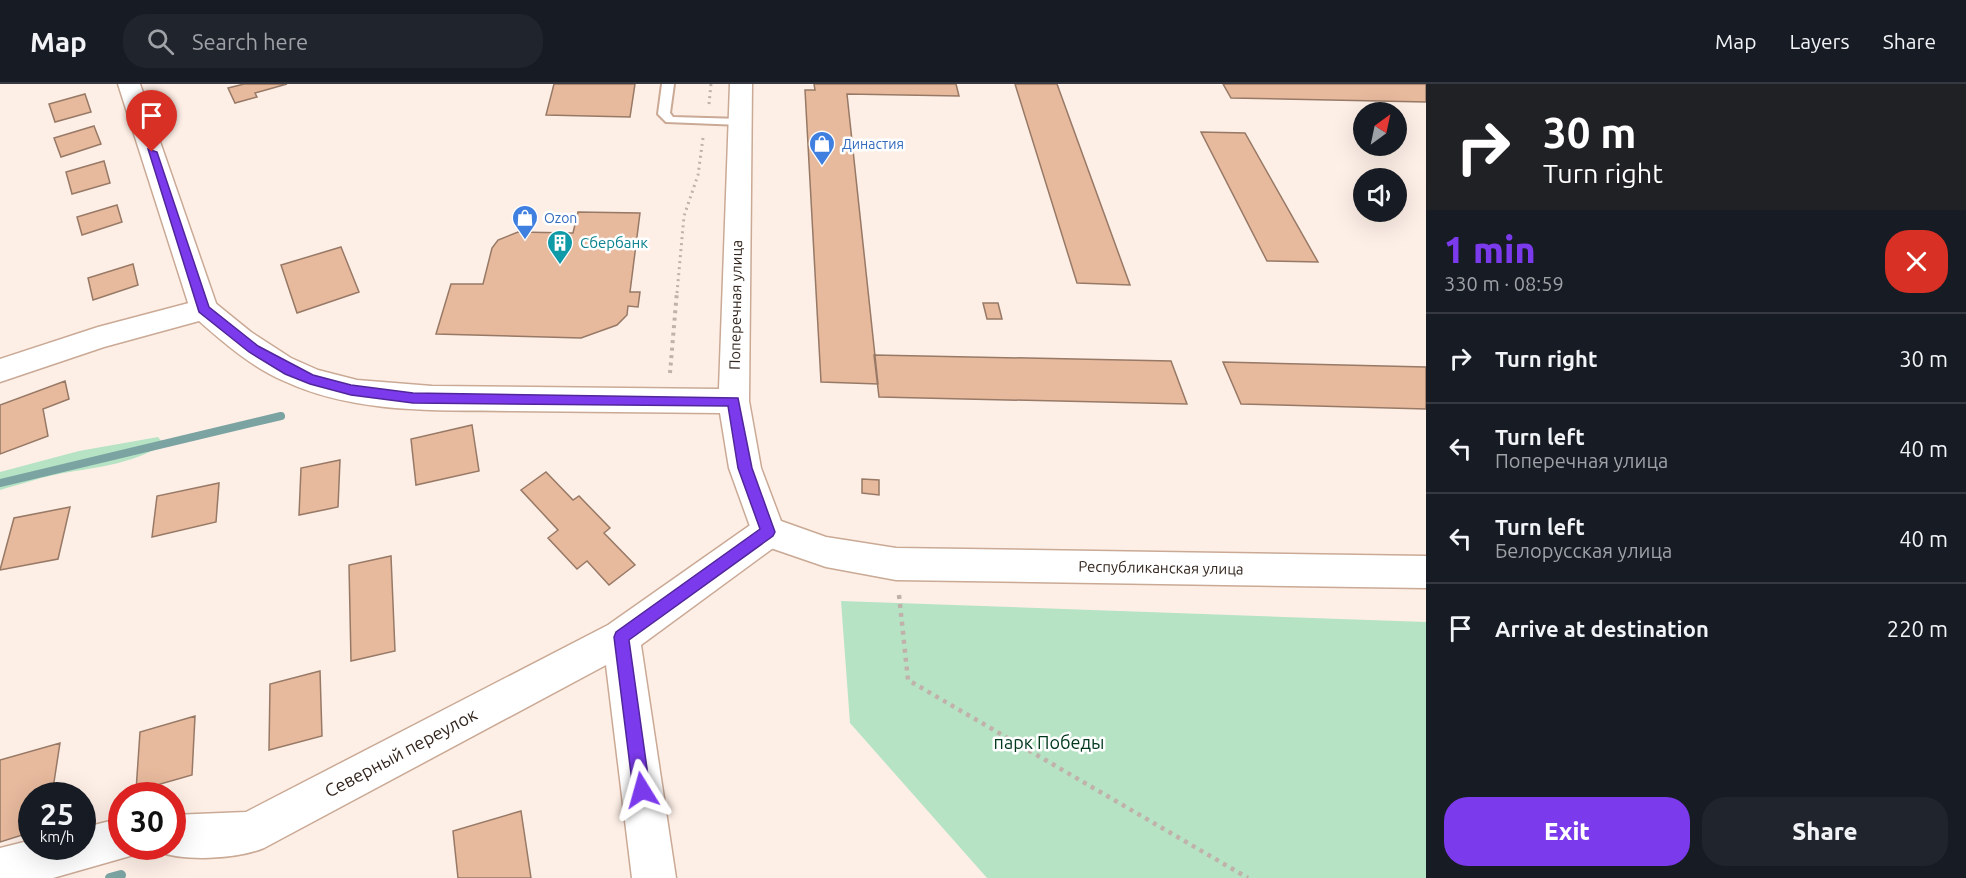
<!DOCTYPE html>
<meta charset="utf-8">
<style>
:root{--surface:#171b24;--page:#20242c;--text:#f1f3f6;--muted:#9ea1a6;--line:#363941;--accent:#7c3aed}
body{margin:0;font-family:Ubuntu,sans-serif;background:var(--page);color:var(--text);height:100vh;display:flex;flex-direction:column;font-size:22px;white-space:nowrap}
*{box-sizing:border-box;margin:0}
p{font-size:20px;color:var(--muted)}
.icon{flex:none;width:33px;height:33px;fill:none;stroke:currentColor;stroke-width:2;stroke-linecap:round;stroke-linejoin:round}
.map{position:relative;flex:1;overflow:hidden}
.details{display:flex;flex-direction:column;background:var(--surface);width:540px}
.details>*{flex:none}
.guide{background:#202124;color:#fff;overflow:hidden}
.needle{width:39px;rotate:33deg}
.controls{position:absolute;left:1353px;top:18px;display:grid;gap:12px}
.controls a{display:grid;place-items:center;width:54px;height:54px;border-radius:50%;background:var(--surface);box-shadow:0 6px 24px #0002;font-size:30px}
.speed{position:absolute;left:18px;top:698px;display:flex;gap:12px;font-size:30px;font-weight:700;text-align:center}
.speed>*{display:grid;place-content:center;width:78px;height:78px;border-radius:50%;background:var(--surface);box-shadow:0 6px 24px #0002;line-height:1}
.speed small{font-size:15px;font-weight:400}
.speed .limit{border:9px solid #d22;background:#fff;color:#111}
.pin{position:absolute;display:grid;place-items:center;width:51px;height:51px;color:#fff;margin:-62px -26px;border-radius:50% 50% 50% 0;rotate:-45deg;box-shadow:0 0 6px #0007}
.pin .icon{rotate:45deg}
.me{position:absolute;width:66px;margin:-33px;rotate:352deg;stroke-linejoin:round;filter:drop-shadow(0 0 4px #0008)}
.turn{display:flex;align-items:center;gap:21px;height:126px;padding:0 18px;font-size:27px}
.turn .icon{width:78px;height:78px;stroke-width:2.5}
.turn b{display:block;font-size:42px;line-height:51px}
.round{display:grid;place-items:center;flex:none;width:63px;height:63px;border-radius:24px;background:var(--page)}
.head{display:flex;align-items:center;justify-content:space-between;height:102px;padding:0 18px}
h1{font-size:36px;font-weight:800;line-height:45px;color:var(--accent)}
.action{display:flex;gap:12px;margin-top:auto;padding:12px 18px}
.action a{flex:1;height:69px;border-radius:24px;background:var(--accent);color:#fff;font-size:24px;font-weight:800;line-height:69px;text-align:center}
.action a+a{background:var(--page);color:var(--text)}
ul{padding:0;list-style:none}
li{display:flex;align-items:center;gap:18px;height:90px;padding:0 18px;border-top:2px solid var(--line)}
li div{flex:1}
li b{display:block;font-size:22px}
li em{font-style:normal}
header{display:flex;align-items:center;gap:36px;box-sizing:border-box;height:84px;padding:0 30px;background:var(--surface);border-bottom:2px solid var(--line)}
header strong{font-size:28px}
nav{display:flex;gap:33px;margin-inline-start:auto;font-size:21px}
.search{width:420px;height:54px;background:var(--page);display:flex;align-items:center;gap:15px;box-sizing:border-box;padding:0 21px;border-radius:24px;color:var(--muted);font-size:22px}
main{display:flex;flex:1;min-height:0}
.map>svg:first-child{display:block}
.green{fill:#b6e3c4}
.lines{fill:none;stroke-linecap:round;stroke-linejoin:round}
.stream-far1{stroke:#7aa3a2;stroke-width:8}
.stream{stroke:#7aa3a2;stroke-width:10}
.building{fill:#e7b99d;stroke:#977966;stroke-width:1.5}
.lane-casing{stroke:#caa995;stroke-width:4}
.street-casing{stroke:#caa995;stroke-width:3}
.secondary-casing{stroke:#caa995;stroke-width:3}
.path-far2{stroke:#c0b2aa;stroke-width:3;stroke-dasharray:2 4;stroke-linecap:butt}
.path-far1{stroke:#c0b2aa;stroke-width:4;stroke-dasharray:3 4.5;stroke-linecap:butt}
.path{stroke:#c0b2aa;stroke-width:4.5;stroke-dasharray:4 5;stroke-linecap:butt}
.lane{fill:#fff;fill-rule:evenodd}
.street{fill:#fff;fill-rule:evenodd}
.secondary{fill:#fff;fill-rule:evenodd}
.route{fill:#7c3aed;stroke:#51269a;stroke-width:1.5}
.labels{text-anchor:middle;stroke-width:5;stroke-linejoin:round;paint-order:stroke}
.far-shop-label{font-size:14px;fill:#366cbe;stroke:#fff;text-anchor:start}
.culture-label{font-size:15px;fill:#0d838f;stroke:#fff;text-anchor:start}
.street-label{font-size:15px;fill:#33261e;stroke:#fff}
.near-park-label{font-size:18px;fill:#00381c;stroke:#fff}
.near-street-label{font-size:18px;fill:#33261e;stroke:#fff}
</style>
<header>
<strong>Map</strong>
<div class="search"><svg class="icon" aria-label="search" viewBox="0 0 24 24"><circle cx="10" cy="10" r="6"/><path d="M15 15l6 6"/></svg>Search here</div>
<nav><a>Map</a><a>Layers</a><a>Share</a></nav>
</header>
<main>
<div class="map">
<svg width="1426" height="794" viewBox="0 0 1426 794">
<rect width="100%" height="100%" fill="#fdefe6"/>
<path class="green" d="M158 353 164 360C130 382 92 383 54 391 36 395 18 401 0 406V388L79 367Z
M841 517 1426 538V794H987L850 639Z"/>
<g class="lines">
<path class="stream-far1" d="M0 399 281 332"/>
<path class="stream" d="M110 794 121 791"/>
</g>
<path class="building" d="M244 0H287L255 9 257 13 235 19 228 4Z
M554 0H635L630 33 546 31Z
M814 0H956L959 12 847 10 878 300 821 298 805 6H815Z
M1015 0H1057L1130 201 1077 199Z
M1223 0H1426V18L1231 14Z
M85 10 91 28 55 38 49 20Z
M94 42 101 60 61 73 54 54Z
M1201 48 1245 49 1318 178 1267 177Z
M104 77 110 99 72 110 66 88Z
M117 121 122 138 82 151 77 133Z
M578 128 640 129 630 208H640L638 223 628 222 627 231 617 241 581 254 436 250 451 200H483L492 164 498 156 518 148 573 149Z
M341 163 359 208 297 229 281 181Z
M133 180 138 201 93 216 88 194Z
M983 219H998L1002 235H987Z
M874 271 1171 277 1187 320 879 313Z
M1223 278 1426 283V325L1241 320Z
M65 297 69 315 43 325 48 352 0 370V321Z
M472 341 479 387 416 401 411 355Z
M340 376 338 423 299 431 301 384Z
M546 388 573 416 579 412 610 444 604 449 635 481 609 501 587 477 577 485 548 454 558 446 521 406Z
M862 395 879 396V411L862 409Z
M219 399 216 438 152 453 157 412Z
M70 423 58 475 0 486 14 434Z
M391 472 395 567 351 577 349 481Z
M320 587 322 652 269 666 270 600Z
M195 632 192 691 136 707 140 648Z
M60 659 52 711H32V748L0 758V676Z
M521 727 531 794H458L453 747Z"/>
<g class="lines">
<defs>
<path id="lane" d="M662 0H674L670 29 673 33 741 35 747 38 741 41 666 38 658 30Z"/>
<path id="street" d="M118 0H140L218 225 214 232 204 235 194 232 190 225Z
M768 433 780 437 785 448 780 459 641 561 676 794H632L606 581 264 764C238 775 183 778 157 767L155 762H172V731L246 728 608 541 756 437Z
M122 734V762H140L137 770 53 794H0V764L32 756V762H82V744Z"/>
<path id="secondary" d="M730 0H752L749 317 761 384 781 437 826 453 896 464 1426 472V504L896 496 826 483 756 459 729 384 720 329C651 328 581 328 511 327 435 326 355 330 284 297 252 283 225 260 199 237L104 263 0 298V275L98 243 204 215 214 218 251 248 291 274 318 286 357 296 432 302 719 305Z"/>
</defs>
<use href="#lane" class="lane-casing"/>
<use href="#street" class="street-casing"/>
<use href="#secondary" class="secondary-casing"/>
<path class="path-far2" d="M709 20 711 0
M677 209 684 132 698 91 703 54"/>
<path class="path-far1" d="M670 289 677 207"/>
<path class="path" d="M899 511 908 596 1248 794"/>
<use href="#lane" class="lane"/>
<use href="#street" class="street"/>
<use href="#secondary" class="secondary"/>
</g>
<path class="route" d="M148 65 157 68 209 223 258 262 313 291 351 301 413 309 738 314 752 384 775 448 773 452 629 556 650 706 648 713 642 715 636 713 633 706 614 553 616 548 760 445 738 384 728 322 413 319 351 311 310 300 285 290 249 268 199 228Z"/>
<defs>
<symbol id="shop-pin" viewBox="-11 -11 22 30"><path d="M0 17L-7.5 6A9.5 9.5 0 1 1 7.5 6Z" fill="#3f7fe0" stroke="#fff"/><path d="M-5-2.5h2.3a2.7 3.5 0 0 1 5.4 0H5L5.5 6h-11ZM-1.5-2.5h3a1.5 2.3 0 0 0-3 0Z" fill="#fff"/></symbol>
<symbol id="building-pin" viewBox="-11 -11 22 30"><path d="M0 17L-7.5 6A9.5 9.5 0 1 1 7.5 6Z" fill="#0f9aa8" stroke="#fff"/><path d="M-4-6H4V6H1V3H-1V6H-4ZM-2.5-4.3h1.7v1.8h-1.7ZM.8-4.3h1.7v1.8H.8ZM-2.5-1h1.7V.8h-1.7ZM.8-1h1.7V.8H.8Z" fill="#fff"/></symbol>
</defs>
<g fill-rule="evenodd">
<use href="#shop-pin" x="807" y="45" width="30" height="40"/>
<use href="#shop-pin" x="510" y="119" width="30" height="40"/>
<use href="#building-pin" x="545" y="144" width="30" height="40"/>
</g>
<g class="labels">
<g class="far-shop-label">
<text x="842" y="65">Династия</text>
<text x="544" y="139">Ozon</text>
</g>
<g class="culture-label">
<text x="580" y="164">Сбербанк</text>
</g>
<g class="street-label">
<text transform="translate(736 221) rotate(-89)" y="5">Поперечная улица</text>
<text transform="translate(1161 484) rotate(1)" y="5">Республиканская улица</text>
</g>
<g class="near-park-label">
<text x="1049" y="665">парк Победы</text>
</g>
<g class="near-street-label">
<text transform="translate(401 669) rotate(-28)" y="6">Северный переулок</text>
</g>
</g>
</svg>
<div class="controls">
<a><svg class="needle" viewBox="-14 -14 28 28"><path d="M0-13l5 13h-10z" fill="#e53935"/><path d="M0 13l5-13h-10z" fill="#9ea1a6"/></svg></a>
<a><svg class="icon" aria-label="sound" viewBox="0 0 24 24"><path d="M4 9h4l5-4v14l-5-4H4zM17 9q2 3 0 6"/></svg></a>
</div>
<div class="speed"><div>25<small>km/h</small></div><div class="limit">30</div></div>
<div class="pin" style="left:152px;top:68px;background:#d93025"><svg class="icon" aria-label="arrive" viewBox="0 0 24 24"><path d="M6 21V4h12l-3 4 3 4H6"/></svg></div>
<svg class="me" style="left:642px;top:706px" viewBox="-20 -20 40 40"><path d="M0-17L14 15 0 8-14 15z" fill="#7c3aed" stroke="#fff" stroke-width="4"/></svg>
</div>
<section class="details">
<div class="guide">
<div class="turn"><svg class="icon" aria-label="right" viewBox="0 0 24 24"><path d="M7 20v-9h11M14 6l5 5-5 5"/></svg><div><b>30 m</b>Turn right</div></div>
</div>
<div class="head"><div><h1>1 min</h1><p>330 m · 08:59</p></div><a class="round" style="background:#d93025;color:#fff"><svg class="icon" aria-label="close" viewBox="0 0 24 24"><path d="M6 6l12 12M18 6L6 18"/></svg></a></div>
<ul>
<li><svg class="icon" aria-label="right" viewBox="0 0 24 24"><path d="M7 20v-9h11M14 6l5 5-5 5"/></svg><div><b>Turn right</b></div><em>30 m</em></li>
<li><svg class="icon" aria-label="left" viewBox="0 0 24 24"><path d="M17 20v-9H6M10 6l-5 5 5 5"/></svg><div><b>Turn left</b><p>Поперечная улица</p></div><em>40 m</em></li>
<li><svg class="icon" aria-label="left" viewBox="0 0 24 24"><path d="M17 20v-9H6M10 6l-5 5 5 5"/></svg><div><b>Turn left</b><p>Белорусская улица</p></div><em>40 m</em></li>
<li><svg class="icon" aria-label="arrive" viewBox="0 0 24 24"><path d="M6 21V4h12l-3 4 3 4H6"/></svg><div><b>Arrive at destination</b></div><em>220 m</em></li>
</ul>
<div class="action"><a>Exit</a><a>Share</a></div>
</section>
</main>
